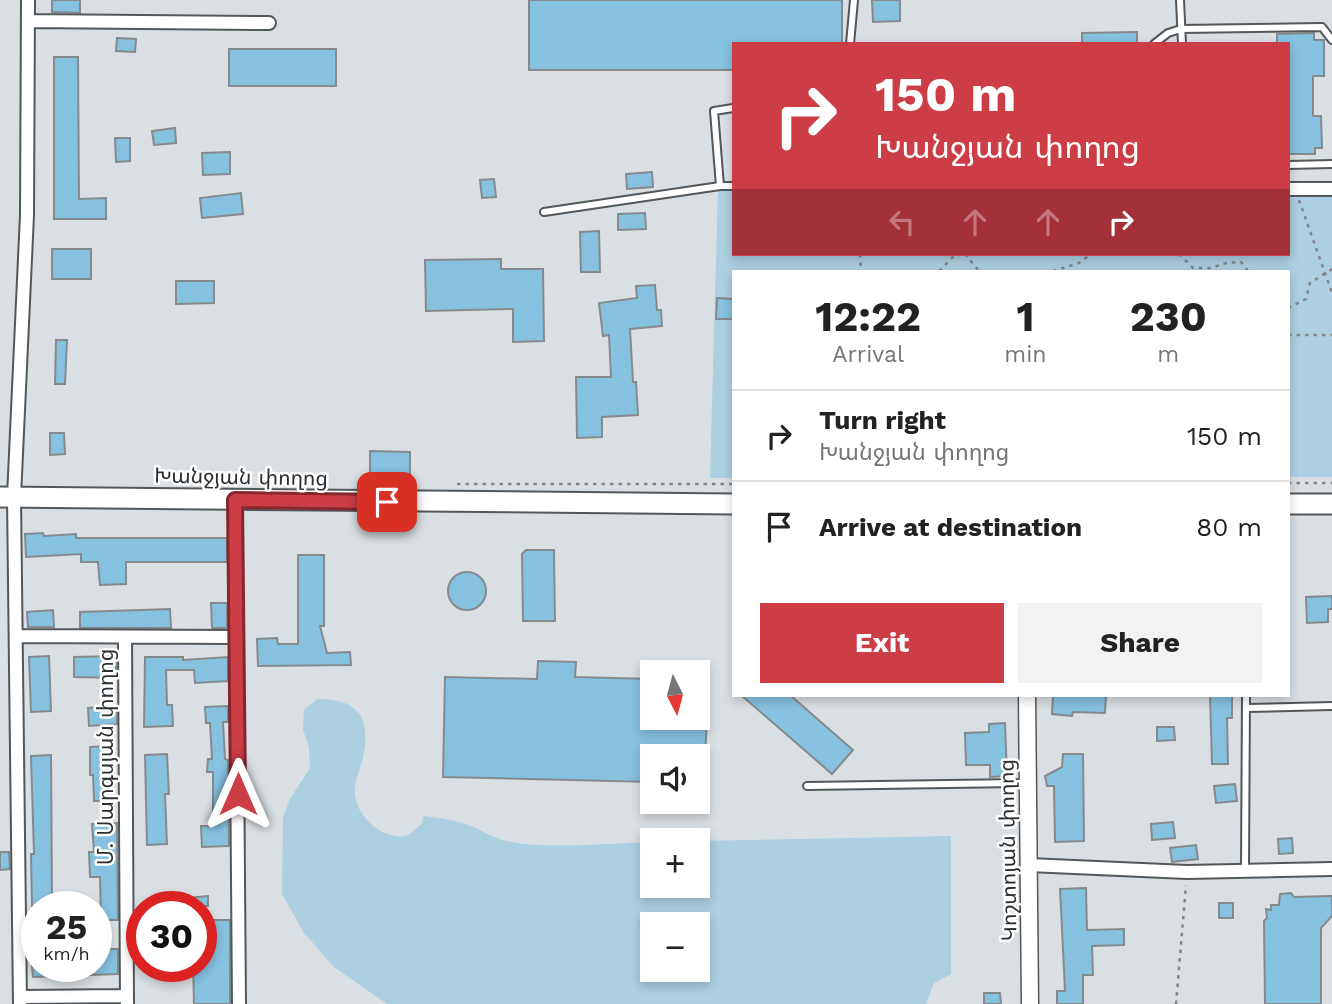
<!DOCTYPE html>
<meta charset="utf-8">
<style>
:root{--surface:#fff;--page:#f2f2f2;--text:#222;--muted:#767676;--line:#e0e0e0;--accent:#cd3d46}
body{margin:0;font-family:"Work Sans","Noto Sans Armenian",sans-serif;background:var(--page);color:var(--text);height:100vh;display:flex;flex-direction:column;font-size:26px;white-space:nowrap}
*{box-sizing:border-box;margin:0}
p{font-size:23px;color:var(--muted)}
.icon{flex:none;width:38px;height:38px;fill:none;stroke:currentColor;stroke-width:2;stroke-linecap:round;stroke-linejoin:round}
.map{position:relative;flex:1;overflow:hidden}
.side{position:absolute;left:732px;top:270px;width:558px;height:427px;display:flex;flex-direction:column;background:var(--surface);border-radius:0px;box-shadow:0 4px 10px #0003}
.side>*{flex:none}
.banner{position:absolute;left:732px;top:42px;width:558px;height:214px;border-radius:0px;box-shadow:0 4px 10px #0003;background:#cd3d46;color:#fff;overflow:hidden}
.needle{width:46px;rotate:174deg}
.buttons{position:absolute;left:640px;top:660px;display:grid;gap:14px}
.buttons a{display:grid;place-items:center;width:70px;height:70px;border-radius:0px;background:var(--surface);box-shadow:0 4px 10px #0003;font-size:35px}
.speed{position:absolute;left:21px;top:891px;display:flex;gap:14px;font-size:35px;font-weight:700;text-align:center}
.speed>*{display:grid;place-content:center;width:91px;height:91px;border-radius:50%;background:var(--surface);box-shadow:0 4px 10px #0003;line-height:1}
.speed small{font-size:18px;font-weight:400}
.speed .limit{border:10px solid #d22;background:#fff;color:#111}
.pin{position:absolute;display:grid;place-items:center;width:60px;height:60px;color:#fff;margin:-30px;border-radius:14px;box-shadow:0 4px 10px #0006}
.me{position:absolute;width:77px;margin:-38px;rotate:0deg;stroke-linejoin:round;filter:drop-shadow(0 0 5px #0008)}
.turn{display:flex;align-items:center;gap:24px;height:147px;padding:0 28px;font-size:32px}
.turn .icon{width:91px;height:91px;stroke-width:2.5}
.turn b{display:block;font-size:49px;line-height:60px}
.lanes{display:flex;align-items:center;height:66px;padding:0 28px;background:#0003;justify-content:center;gap:35px;direction:ltr}
.lanes .off{opacity:.35}
.eta{display:flex;justify-content:space-evenly;align-items:center;height:119px;text-align:center}
.eta b{font-size:42px;font-weight:700;line-height:49px}
.button{display:flex;gap:14px;margin-top:auto;padding:14px 28px}
.button a{flex:1;height:80px;border-radius:0px;background:var(--accent);color:#fff;font-size:28px;font-weight:700;line-height:80px;text-align:center}
.button a+a{background:var(--page);color:var(--text)}
ul{padding:0;list-style:none}
li{display:flex;align-items:center;gap:21px;height:91px;padding:0 28px;border-top:2px solid var(--line)}
li div{flex:1}
li b{display:block;font-size:26px}
li em{font-style:normal}
.map>svg:first-child{display:block}
.green{fill:#accfe1;fill-rule:evenodd}
.building{fill:#86c1e0;stroke:#858a8d;stroke-width:2}
.lines{fill:none;stroke-linecap:round;stroke-linejoin:round}
.service-casing{stroke:#52575a;stroke-width:10}
.minor-casing{stroke:#52575a;stroke-width:16}
.tertiary-casing{stroke:#52575a;stroke-width:19}
.secondary-casing{stroke:#52575a;stroke-width:23}
.path{stroke:#828689;stroke-width:2.5;stroke-dasharray:3.5 5;stroke-linecap:butt}
.service{stroke:#fff;stroke-width:6}
.minor{stroke:#fff;stroke-width:12}
.tertiary{stroke:#fff;stroke-width:16}
.secondary{stroke:#fff;stroke-width:19}
.route-casing{stroke:#85282e;stroke-width:18}
.route{stroke:#cd3d46;stroke-width:12}
.labels{text-anchor:middle;stroke-width:5;stroke-linejoin:round;paint-order:stroke}
.street-label{font-size:21px;fill:#2d2f31;stroke:#fff}
</style>
<div class="map">
<svg width="1332" height="1004" viewBox="0 0 1332 1004">
<rect width="100%" height="100%" fill="#d9dfe3"/>
<path class="green" d="M718 190H733V254H1288V195H1332V477H1288V271H733V478H710Z
M317 699C359 699 371 717 363 758 360 770 353 783 355 795 357 817 383 840 405 836 411 834 417 828 422 823L423 816C439 818 456 820 471 826 483 831 493 838 506 841 550 850 607 843 653 842V886H698V841L951 836V974L934 983 926 1004H387L334 967 304 933 282 894 283 817 290 799 310 768 309 747 303 730 304 710ZM653 924H698V970H653Z"/>
<path class="building" d="M52 0H80V13L52 12Z
M529 0H842V44H733V70H529Z
M872 0H900V21L873 22Z
M1137 32V44H1082V33Z
M1314 33V40H1324V76H1313V116H1321L1322 148H1315V154H1288V44H1277V34Z
M117 38 136 39 135 52 116 51Z
M229 49H336V86H229Z
M54 57H78L79 199 106 198V219H54Z
M175 128 176 143 154 145 152 131Z
M115 138H130V161L116 162Z
M230 152V174L203 175 202 153Z
M652 172 653 187 627 189 626 174Z
M494 179 496 197 482 198 480 180Z
M241 193 243 214 202 218 200 198Z
M645 213 646 229 618 230V214Z
M599 231 600 272H581L580 232Z
M52 249H91V279H52Z
M501 259V269H543L544 341 513 342V309L426 311 425 260Z
M176 281H214V303L176 304Z
M655 285 657 310H661L662 326 630 329 633 382H636L638 415 602 417V437L577 438 576 377H611L609 335 603 336 599 303 637 298 636 286Z
M717 298 733 299V319H716Z
M56 340H67L65 384H55Z
M50 433H64L65 454 50 455Z
M370 451 410 452V477L370 476Z
M43 533 44 536 76 534V538H227V562H126V584L100 585 98 562H81V554L26 557 25 534Z
M526 550H554L555 621H523L522 554Z
M298 555H324V626H320L327 653 350 652 351 665 258 666 257 639 277 638 278 644H298Z
M448 591a19 19 0 1 1 38 0a19 19 0 1 1-38 0Z
M1332 596V609H1328V622L1307 623 1306 597Z
M211 603H227V628H212Z
M170 609 171 628H80V612Z
M53 610 54 627H28L27 612Z
M49 656 51 711 31 712 29 657Z
M116 656V678L74 677V657Z
M145 657H183V660L228 657V681L195 683 194 670H166L167 705H172L173 726 144 727Z
M538 661 576 662 575 677 653 679V718H707L705 756H653V782L443 777 445 677 537 679Z
M698 665H709L707 702 698 701Z
M741 695H790L853 750 832 774Z
M1053 695 1106 696 1105 713 1073 712 1072 716 1052 714Z
M1210 695H1232V718H1227L1228 764H1212Z
M117 706V724L89 726 88 708Z
M228 706V722H223L225 759 228 760 229 846 202 847 201 826H213V772H207L208 759H212L210 723H206L205 707Z
M1005 723 1007 776 990 777V765H966L965 733 989 732V724Z
M1157 727H1174L1175 740 1157 741Z
M106 746 108 801H94L93 775H90V747Z
M167 754 169 794H165L167 844 147 845 145 755Z
M1063 754H1083L1084 841 1055 842 1054 786H1047L1045 776 1062 767Z
M51 755 52 902 51 906H32L31 854H34L31 756Z
M1235 784 1237 801 1216 803 1214 786Z
M1173 822 1175 838 1152 840 1151 824Z
M117 823 118 920H101L100 877H90L89 852H94L92 824Z
M1292 838 1293 853 1279 854 1278 839Z
M1196 845 1198 859 1172 862 1170 848Z
M0 852H9L10 869 0 870Z
M1086 888 1087 930 1124 929V945L1092 946 1093 975H1083V1004H1057V991H1065L1060 889Z
M1291 893 1294 897 1332 896V916L1321 928V1004H1265L1264 921 1267 918 1266 909 1271 910V905H1279L1280 894Z
M208 896V906H176V899Z
M1219 903H1233V918H1219Z
M201 920H230V1004H194L193 966H201Z
M115 949H118V974L33 977 32 966H96V950Z
M984 993H1000L1001 1004H984Z"/>
<g class="lines">
<defs>
<path id="service" d="M1180 0 1182 44
M850 44 854 0
M1154 44 1168 33 1181 29 1322 27 1332 40
M733 108 714 111 720 186H733
M1288 165 1332 164
M544 212 720 186
M1246 708 1332 706
M807 786 1027 783
M1245 869 1246 695"/>
<path id="minor" d="M28 21 269 23
M1288 189H1332
M235 500 239 1004
M16 636 236 637
M125 637 127 1004
M1029 865 1187 872 1332 869
M20 997 127 996
M20 1004 14 497 27 215 28 0"/>
<path id="tertiary" d="M1027 695 1030 1004"/>
<path id="secondary" d="M0 497 733 504
M1288 504H1332"/>
</defs>
<use href="#service" class="service-casing"/>
<use href="#minor" class="minor-casing"/>
<use href="#tertiary" class="tertiary-casing"/>
<use href="#secondary" class="secondary-casing"/>
<path class="path" d="M1299 200 1332 293
M860 254 861 271
M965 254 979 271
M1179 254 1193 268H1211L1226 263 1241 262 1248 271
M939 271 956 254
M1053 271 1079 263 1091 254
M1288 308 1306 299 1310 283 1332 269
M1288 335H1332
M1288 483H1332
M457 484H733
M1176 1004 1186 885"/>
<use href="#service" class="service"/>
<use href="#minor" class="minor"/>
<use href="#tertiary" class="tertiary"/>
<use href="#secondary" class="secondary"/>
</g>
<g class="lines">
<defs>
<path id="route" d="M238 794 235 500 387 502"/>
</defs>
<use href="#route" class="route-casing"/>
<use href="#route" class="route"/>
</g>
<g class="labels">
<g class="street-label">
<text transform="translate(241 477) rotate(1)" y="7">Խանջյան փողոց</text>
<text transform="translate(106 757) rotate(-90)" y="7">Մ. Սարգսյան փողոց</text>
<text transform="translate(1008 850) rotate(-91)" y="7">Կոշտոյան փողոց</text>
</g>
</g>
</svg>
<div class="buttons">
<a><svg class="needle" viewBox="-14 -14 28 28"><path d="M0-13l5 13h-10z" fill="#e53935"/><path d="M0 13l5-13h-10z" fill="#767676"/></svg></a>
<a><svg class="icon" aria-label="sound" viewBox="0 0 24 24"><path d="M4 9h4l5-4v14l-5-4H4zM17 9q2 3 0 6"/></svg></a>
<a>+</a>
<a>−</a>
</div>
<div class="speed"><div>25<small>km/h</small></div><div class="limit">30</div></div>
<div class="pin" style="left:387px;top:502px;background:#d93025"><svg class="icon" aria-label="arrive" viewBox="0 0 24 24"><path d="M6 21V4h12l-3 4 3 4H6"/></svg></div>
<svg class="me" style="left:238px;top:794px" viewBox="-20 -20 40 40"><path d="M0-17L14 15 0 8-14 15z" fill="#cd3d46" stroke="#fff" stroke-width="4"/></svg>
<div class="banner">
<div class="turn"><svg class="icon" aria-label="right" viewBox="0 0 24 24"><path d="M7 20v-9h11M14 6l5 5-5 5"/></svg><div><b>150 m</b>Խանջյան փողոց</div></div>
<div class="lanes"><svg class="icon off" aria-label="left" viewBox="0 0 24 24"><path d="M17 20v-9H6M10 6l-5 5 5 5"/></svg><svg class="icon off" aria-label="ahead" viewBox="0 0 24 24"><path d="M12 20V5M6 11l6-6 6 6"/></svg><svg class="icon off" aria-label="ahead" viewBox="0 0 24 24"><path d="M12 20V5M6 11l6-6 6 6"/></svg><svg class="icon" aria-label="right" viewBox="0 0 24 24"><path d="M7 20v-9h11M14 6l5 5-5 5"/></svg></div>
</div>
<section class="side">
<div class="eta">
<div><b>12:22</b><p>Arrival</p></div>
<div><b>1</b><p>min</p></div>
<div><b>230</b><p>m</p></div>
</div>
<ul>
<li><svg class="icon" aria-label="right" viewBox="0 0 24 24"><path d="M7 20v-9h11M14 6l5 5-5 5"/></svg><div><b>Turn right</b><p>Խանջյան փողոց</p></div><em>150 m</em></li>
<li><svg class="icon" aria-label="arrive" viewBox="0 0 24 24"><path d="M6 21V4h12l-3 4 3 4H6"/></svg><div><b>Arrive at destination</b></div><em>80 m</em></li>
</ul>
<div class="button"><a>Exit</a><a>Share</a></div>
</section>
</div>
